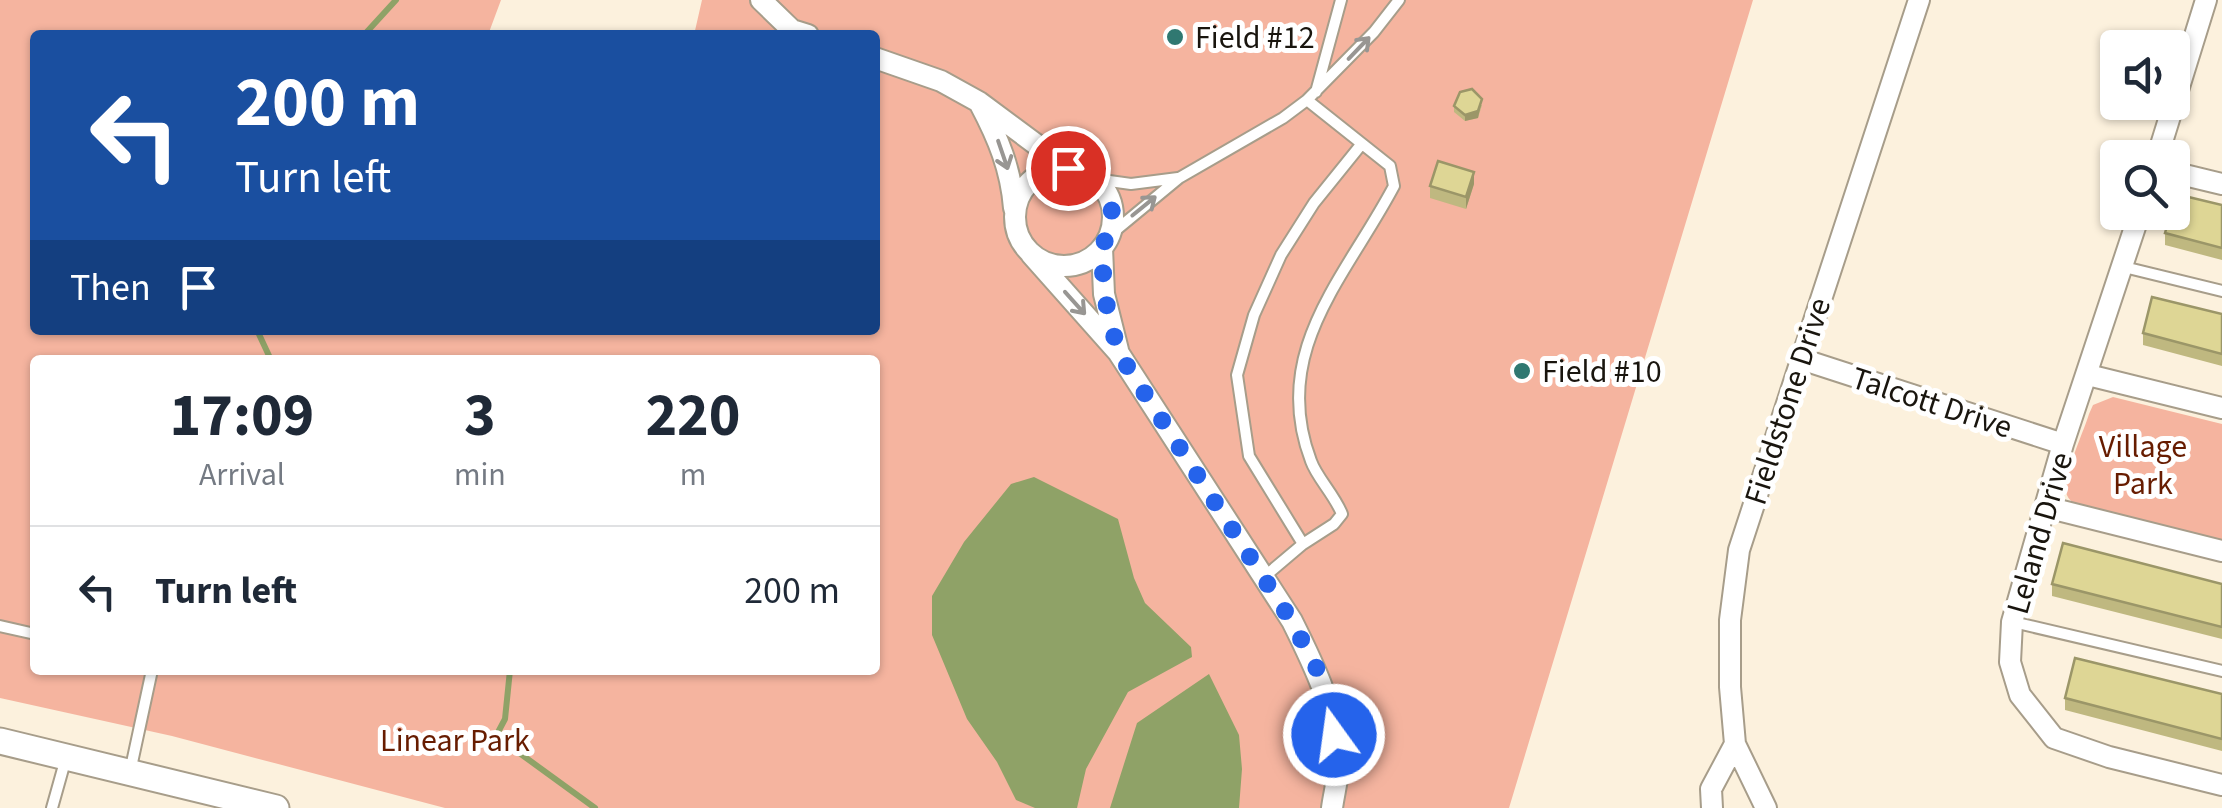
<!DOCTYPE html>
<style>
:root{--surface:#fff;--page:#f2f2f3;--text:#1f2937;--muted:#747a83;--line:#e0e1e3}
body{margin:0;font-family:"Source Sans 3",sans-serif;background:var(--page);color:var(--text);height:100vh;display:flex;flex-direction:column;font-size:38px;white-space:nowrap}
*{box-sizing:border-box;margin:0}
p{font-size:32px;color:var(--muted)}
.icon{flex:none;width:55px;height:55px;fill:none;stroke:currentColor;stroke-width:2;stroke-linecap:round;stroke-linejoin:round}
.map{position:relative;flex:1;overflow:hidden}
.drawer{position:absolute;left:30px;top:355px;width:850px;height:320px;display:flex;flex-direction:column;background:var(--surface);border-radius:10px;box-shadow:0 2px 8px #0004}
.drawer>*{flex:none}
.guide{position:absolute;left:30px;top:30px;width:850px;height:305px;border-radius:10px;box-shadow:0 2px 8px #0004;background:#1a4fa0;color:#fff;overflow:hidden}
.controls{position:absolute;left:2100px;top:30px;display:grid;gap:20px}
.controls a{display:grid;place-items:center;width:90px;height:90px;border-radius:10px;background:var(--surface);box-shadow:0 2px 8px #0004;font-size:50px}
.pin{position:absolute;display:grid;place-items:center;width:85px;height:85px;color:#fff;margin:-42px;border:5px solid #fff;border-radius:50%;box-shadow:0 2px 10px #0007}
.me{position:absolute;width:110px;margin:-55px;rotate:346deg;stroke-linejoin:round;filter:drop-shadow(0 0 8px #0008)}
.turn{display:flex;align-items:center;gap:35px;height:210px;padding:0 40px;font-size:45px}
.turn .icon{width:130px;height:130px;stroke-width:2.5}
.turn b{display:block;font-size:70px;line-height:85px}
.then{display:flex;align-items:center;height:95px;padding:0 40px;background:#0003;gap:20px;font-size:38px}
.eta{display:flex;justify-content:space-evenly;align-items:center;height:170px;text-align:center}
.eta b{font-size:60px;font-weight:700;line-height:70px}
ul{padding:0;list-style:none}
li{display:flex;align-items:center;gap:30px;height:130px;padding:0 40px;border-top:2px solid var(--line)}
li div{flex:1}
li b{display:block;font-size:38px}
li em{font-style:normal}
.map>svg:first-child{display:block}
.green{fill:#f5b49f;fill-rule:evenodd}
.water{fill:#8fa267}
.lines{fill:none;stroke-linecap:round;stroke-linejoin:round}
.stream{stroke:#8fa267;stroke-width:6}
.service-casing{stroke:#a79d8a;stroke-width:14}
.minor-casing{stroke:#a79d8a;stroke-width:24}
.tertiary-casing{stroke:#a79d8a;stroke-width:29}
.service{stroke:#fff;stroke-width:10}
.minor{stroke:#fff;stroke-width:20}
.tertiary{stroke:#fff;stroke-width:25}
.wall{fill:#bfb880}
.shaded-wall{fill:#9b9668}
.building{fill:#ded695;stroke:#9b9668;stroke-width:2.5}
.oneway{stroke:#989693}
.route{stroke:#2563eb;stroke-width:18;stroke-dasharray:0 32.4}
.poi-dot{fill:#307871;stroke:#fff;stroke-width:4}
.labels{text-anchor:middle;stroke-width:10;stroke-linejoin:round;paint-order:stroke}
.poi-label{font-size:32px;fill:#19150e;stroke:#fff;text-anchor:start}
.street-label{font-size:32px;fill:#19150e;stroke:#fff}
.park-label{font-size:32px;fill:#671c00;stroke:#fff}
</style>
<div class="map">
<svg width="2222" height="808" viewBox="0 0 2222 808">
<rect width="100%" height="100%" fill="#fcf1dd"/>
<path class="green" d="M0 0H501L488 35H35V330H875V35H694L702 0H1753L1509 808H445L172 736 0 698ZM35 360H875V670H35Z
M2113 397 2222 424V544L2083 509C2076 505 2068 501 2066 492 2063 476 2084 431 2089 414L2093 405Z"/>
<path class="water" d="M1034 477 1118 519 1134 578 1145 603 1191 647 1192 657 1128 692 1086 769 1077 808H1035L1016 800 997 762 967 719 932 635V596L964 542 1011 484Z
M1209 674 1239 735 1242 769 1239 808H1110L1137 723Z"/>
<g class="lines">
<path class="stream" d="M364 35 396 0
M257 330 271 360
M510 670 505 719 496 736 595 808"/>
<defs>
<path id="service" d="M1316 92 1341 0
M1095 179 1131 184 1178 178
M1110 235 1179 178 1283 118 1307 100 1374 32 1399 0
M2124 267 2222 291
M1303 544 1249 456 1237 375 1254 315 1281 255 1314 203 1360 146
M1264 577 1303 544 1334 524 1342 514C1334 494 1317 478 1311 461 1269 351 1346 277 1394 186L1390 166 1307 100
M2013 622 2222 671
M0 626 35 634
M130 772 152 670
M52 808 66 758"/>
<path id="minor" d="M761 0 792 30 808 35
M875 58 941 81 979 102 1068 168
M980 104C998 138 1011 169 1014 208
M2157 158 2206 0
M1015 217a49 49 0 1 1 98 0a49 49 0 1 1-98 0Z
M2172 172 2222 184
M2140 212 2063 444 2012 622 2010 662 2020 695 2054 738 2109 757 2222 785
M1102 248 1104 294 1118 350
M1031 254 1118 352 1292 621C1313 663 1338 714 1338 761 1339 776 1334 793 1332 808
M1801 359 2063 444
M2088 375 2222 408
M2046 507 2222 551
M1712 808 1711 789 1735 744
M1766 808 1735 744 1730 687V620L1739 550 1919 0"/>
<path id="tertiary" d="M0 741 276 808"/>
</defs>
<use href="#service" class="service-casing"/>
<use href="#minor" class="minor-casing"/>
<use href="#tertiary" class="tertiary-casing"/>
<use href="#service" class="service"/>
<use href="#minor" class="minor"/>
<use href="#tertiary" class="tertiary"/>
</g>
<path class="wall" d="M1482 105 1478 118 1465 121 1454 112V106Z
M1474 184 1466 209 1430 198V186Z
M2222 205V260L2165 245V233Z
M2222 314V366L2143 345V333Z
M2052 584H2222V639L2052 596Z
M2222 694V751L2065 710V698Z"/>
<path class="shaded-wall" d="M1482 99 1478 118 1465 121V115Z
M1474 172V184L1466 209V197Z"/>
<path class="building" d="M1472 89 1482 99 1478 111 1465 115 1454 106 1460 92Z
M1438 161 1474 172 1466 197 1430 186Z
M2176 194 2222 205V248L2165 233 2171 212H2172Z
M2152 297 2222 314V354L2143 333Z
M2063 543 2222 584V627L2052 584Z
M2075 658 2222 694V739L2065 698Z"/>
<defs><path id="oneway-shaft" d="M-6 0H5M1.5-3L5.5 0L1.5 3" fill="none" stroke-width="1.6" stroke-linecap="round" stroke-linejoin="round" transform="scale(2.5)"/></defs>
<g class="oneway">
<use href="#oneway-shaft" transform="translate(1359 48) rotate(-46)"/>
<use href="#oneway-shaft" transform="translate(1003 155) rotate(71)"/>
<use href="#oneway-shaft" transform="translate(1144 206) rotate(-39)"/>
<use href="#oneway-shaft" transform="translate(1075 303) rotate(48)"/>
</g>
<g class="lines">
<path class="route" d="M1068 168 1095 180 1111 205 1113 220 1102 248 1104 294 1118 352 1292 622 1317 669 1334 735"/>
</g>
<g class="poi-dot">
<circle cx="1175" cy="37" r="10"/>
<circle cx="1522" cy="371" r="10"/>
</g>
<g class="labels">
<g class="poi-label">
<text x="1195" y="48">Field #12</text>
<text x="1542" y="382">Field #10</text>
</g>
<g class="street-label">
<text transform="translate(1787 401) rotate(-72)" y="11">Fieldstone Drive</text>
<text transform="translate(1932 402) rotate(18)" y="11">Talcott Drive</text>
<text transform="translate(2039 533) rotate(-74)" y="11">Leland Drive</text>
</g>
<g class="park-label">
<text x="2143" y="457">Village<tspan x="2143" dy="37">Park</tspan></text>
<text x="455" y="751">Linear Park</text>
</g>
</g>
</svg>
<div class="controls">
<a><svg class="icon" aria-label="sound" viewBox="0 0 24 24"><path d="M4 9h4l5-4v14l-5-4H4zM17 9q2 3 0 6"/></svg></a>
<a><svg class="icon" aria-label="search" viewBox="0 0 24 24"><circle cx="10" cy="10" r="6"/><path d="M15 15l6 6"/></svg></a>
</div>
<div class="pin" style="left:1068px;top:168px;background:#d93025"><svg class="icon" aria-label="arrive" viewBox="0 0 24 24"><path d="M6 21V4h12l-3 4 3 4H6"/></svg></div>
<svg class="me" style="left:1334px;top:735px" viewBox="-20 -20 40 40"><circle r="17" fill="#2563eb" stroke="#fff" stroke-width="3"/><path d="M0-11L8 9 0 5-8 9z" fill="#fff"/></svg>
<div class="guide">
<div class="turn"><svg class="icon" aria-label="left" viewBox="0 0 24 24"><path d="M17 20v-9H6M10 6l-5 5 5 5"/></svg><div><b>200 m</b>Turn left</div></div>
<div class="then">Then<svg class="icon" aria-label="arrive" viewBox="0 0 24 24"><path d="M6 21V4h12l-3 4 3 4H6"/></svg></div>
</div>
<section class="drawer">
<div class="eta">
<div><b>17:09</b><p>Arrival</p></div>
<div><b>3</b><p>min</p></div>
<div><b>220</b><p>m</p></div>
</div>
<ul>
<li><svg class="icon" aria-label="left" viewBox="0 0 24 24"><path d="M17 20v-9H6M10 6l-5 5 5 5"/></svg><div><b>Turn left</b></div><em>200 m</em></li>
</ul>
</section>
</div>
